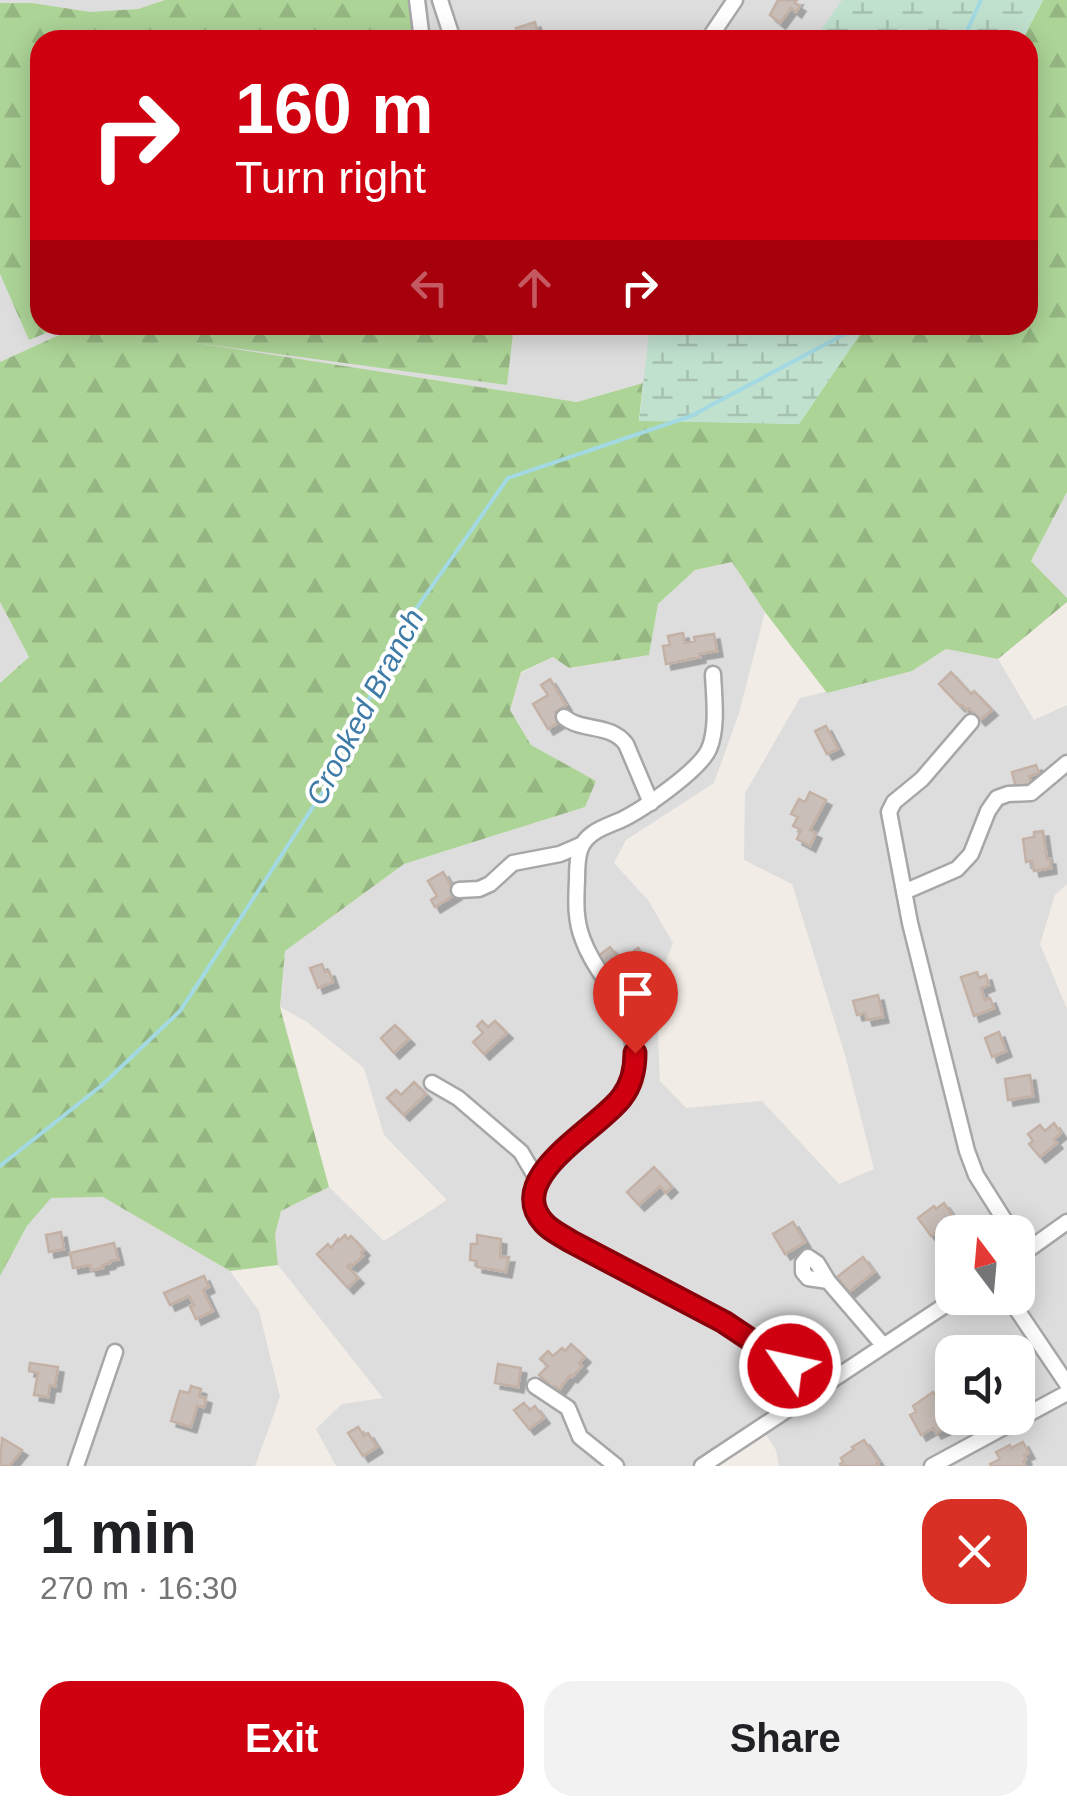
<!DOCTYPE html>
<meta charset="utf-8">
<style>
:root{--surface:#fff;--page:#f2f2f2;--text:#202124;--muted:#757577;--accent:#cf0010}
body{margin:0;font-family:Helvetica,sans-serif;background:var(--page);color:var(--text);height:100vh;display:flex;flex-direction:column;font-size:38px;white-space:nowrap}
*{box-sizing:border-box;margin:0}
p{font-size:32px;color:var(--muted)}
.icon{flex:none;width:55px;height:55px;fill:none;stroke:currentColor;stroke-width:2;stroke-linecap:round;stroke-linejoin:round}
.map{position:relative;height:1466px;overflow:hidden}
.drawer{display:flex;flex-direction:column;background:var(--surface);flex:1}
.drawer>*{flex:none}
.top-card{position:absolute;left:30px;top:30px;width:1008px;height:305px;border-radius:30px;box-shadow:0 5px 25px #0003;background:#cf0010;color:#fff;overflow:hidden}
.needle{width:65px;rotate:344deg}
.tools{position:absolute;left:935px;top:1215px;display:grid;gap:20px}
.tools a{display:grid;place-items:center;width:100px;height:100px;border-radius:20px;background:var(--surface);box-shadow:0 5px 25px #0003;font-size:50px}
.pin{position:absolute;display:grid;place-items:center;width:85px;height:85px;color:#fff;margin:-102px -42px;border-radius:50% 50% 50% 0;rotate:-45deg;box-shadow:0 0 10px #0007}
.pin .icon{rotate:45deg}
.me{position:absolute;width:110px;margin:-55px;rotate:304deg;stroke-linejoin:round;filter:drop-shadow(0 0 8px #0008)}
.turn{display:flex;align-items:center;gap:35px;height:210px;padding:0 40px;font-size:45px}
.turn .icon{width:130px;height:130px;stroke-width:2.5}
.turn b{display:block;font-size:70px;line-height:85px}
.lanes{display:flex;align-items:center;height:95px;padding:0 40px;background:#0003;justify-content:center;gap:50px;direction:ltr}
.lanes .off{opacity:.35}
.round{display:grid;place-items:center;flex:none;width:105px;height:105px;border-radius:30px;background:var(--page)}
.overview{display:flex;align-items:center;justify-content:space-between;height:170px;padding:0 40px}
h1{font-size:60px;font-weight:700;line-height:75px}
.button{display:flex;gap:20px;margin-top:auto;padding:20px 40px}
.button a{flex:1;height:115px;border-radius:30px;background:var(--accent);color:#fff;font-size:40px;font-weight:700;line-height:115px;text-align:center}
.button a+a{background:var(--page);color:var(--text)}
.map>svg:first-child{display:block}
.residential{fill:#dedddd;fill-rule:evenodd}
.forest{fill:url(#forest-firs)}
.wetland{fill:url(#wetland-marsh)}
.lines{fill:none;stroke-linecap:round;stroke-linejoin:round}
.stream{stroke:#a2d9e2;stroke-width:4}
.building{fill:#c9beb8;stroke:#c4b1a6;stroke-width:2.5;filter:url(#shadow)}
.minor-casing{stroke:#a7a7a7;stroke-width:19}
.minor{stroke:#fff;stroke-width:14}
.route-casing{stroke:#87000a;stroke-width:25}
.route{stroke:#cf0010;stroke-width:18}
.labels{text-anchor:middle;stroke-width:8;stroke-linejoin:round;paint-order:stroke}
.water-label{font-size:30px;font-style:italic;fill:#3e7ba7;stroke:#fff}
</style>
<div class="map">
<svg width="1067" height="1466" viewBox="0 0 1067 1466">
<defs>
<pattern id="forest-firs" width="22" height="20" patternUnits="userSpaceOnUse" patternTransform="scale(2.5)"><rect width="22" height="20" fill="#add497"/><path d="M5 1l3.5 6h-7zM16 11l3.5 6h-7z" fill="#95b682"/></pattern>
<pattern id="wetland-marsh" width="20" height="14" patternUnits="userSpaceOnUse" patternTransform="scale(2.5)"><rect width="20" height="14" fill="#c1e1cf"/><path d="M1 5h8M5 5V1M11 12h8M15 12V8" fill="none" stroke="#a6c1b1"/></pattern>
<filter id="shadow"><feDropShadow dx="5.5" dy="5.5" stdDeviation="0" flood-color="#0004"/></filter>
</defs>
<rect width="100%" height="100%" fill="#f1ece5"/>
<path class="residential" d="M0 0H942L930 40H40V325H737L726 359 577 402 80 326 0 362Z
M1067 492V598L1031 561Z
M732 562 765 612 739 713 714 783 626 840 614 863 648 900 673 943 656 985 660 1081 686 1108 762 1101 839 1184 874 1169 845 1055 792 884 744 860 745 793 800 698 912 671 946 649 998 659 1034 720 1067 705V884L1055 895 1040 944 1067 1009V1466H779L776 1450 761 1427 704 1466H336L316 1429 342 1404 383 1398 278 1265 275 1235 281 1211 329 1187 384 1241 447 1200 384 1135 364 1068 307 1022 280 1007 285 951 404 864 585 807 595 781 531 745 510 710 521 673 553 657 569 668 649 655 658 604 695 570ZM952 1232H1018V1298H952ZM952 1352H1018V1418H952Z
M0 602 29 657 0 683Z
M103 1197 230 1271 259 1311 280 1397 255 1466H0V1276L27 1226 50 1198Z"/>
<path class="forest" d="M165 0H409L414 12 415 40H40V325H65L29 340 0 274V3H32L90 12 138 9Z
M1043 0H1067V492L1031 561 1067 598V602L998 659 946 649 912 671 827 693 765 612 732 562 695 570 658 604 649 655 569 668 553 657 521 672 510 710 531 745 596 781 585 807 404 864 285 951 280 1007 329 1187 281 1211 275 1235 278 1265 230 1271 103 1197 51 1198 27 1226 0 1276V683L29 657 0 602V362L81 325H514L507 385 189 342 577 402 643 383 639 420 799 424 866 325H1028V40H1022Z"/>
<path class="wetland" d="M842 0H1043L1022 40H814Z
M650 325H866L799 424 639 421Z"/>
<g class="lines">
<path class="stream" d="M963 40 981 0
M0 1166 101 1086 180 1011 335 773 399 633 508 478 691 416 856 328 858 325"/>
</g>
<path class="building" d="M778 0H797L795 3 800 6 796 12 791 8 780 23 770 15Z
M535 22 540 40H520L516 28Z
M683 633 685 643 695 641 694 637 714 634 717 651 699 654 700 657 666 664 663 646 670 645 668 636Z
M951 672 971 694 974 691 992 710 980 720 969 708 967 710 962 705 960 706 939 684Z
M550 679 566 705 555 712 561 721 548 729 533 704 548 695 541 685Z
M826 726 838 749 827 754 815 731Z
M1036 765 1039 773 1029 776 1031 783 1016 788 1012 772Z
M810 792 826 800 810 830 816 833 810 846 797 839 801 830 793 826 798 817 791 814 799 799 805 802Z
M1043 831 1047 859H1050L1051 868 1034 871 1032 861 1026 862 1023 839 1034 837V832Z
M443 872 456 894 435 907 431 900 437 896 428 881Z
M610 947 621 961 638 948 648 961 619 984 609 971 614 968 611 964 606 968 597 957Z
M322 964 325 972 329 971 333 982 318 988 310 968Z
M977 972 979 978 986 975 989 985 981 988 985 1000 990 998 994 1008 974 1016 961 977Z
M878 995 883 1017 867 1020 865 1013 857 1015 853 1001Z
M482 1021 488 1027 495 1021 507 1033 484 1054 473 1042 483 1033 477 1026Z
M395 1025 409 1039 394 1053 381 1038Z
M999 1032 1006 1051 992 1057 985 1038Z
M1030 1075 1033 1096 1008 1100 1005 1079Z
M414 1082 426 1094 404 1115 387 1098 396 1090 401 1095Z
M1054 1123 1061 1133 1054 1139 1057 1143 1040 1157 1029 1144 1033 1141 1028 1134 1040 1125 1045 1131Z
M654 1167 672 1187 666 1193 660 1186 639 1205 627 1192Z
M944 1203 952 1215 945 1220 947 1224 931 1236 918 1218 934 1206 936 1209Z
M793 1222 805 1242 785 1254 773 1234Z
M61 1232 64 1249 49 1252 46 1235Z
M345 1235 348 1239 351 1236 364 1250 361 1253 363 1256 352 1266 350 1264 347 1266 358 1278 348 1288 317 1254 328 1244 331 1248 338 1239 339 1241Z
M477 1235 501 1239 500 1257H509L506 1272 477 1267V1261L470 1260 471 1244H477Z
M114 1243 118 1259 110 1261V1263L102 1265 103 1268 91 1270 90 1265 73 1268 70 1253Z
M863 1257 874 1272 849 1292 837 1277Z
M204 1276 209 1287 203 1290 213 1311 196 1319 190 1306 194 1305 189 1296 170 1305 164 1293Z
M571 1344 585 1357 579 1363 582 1366 572 1377 570 1375 559 1390 555 1386 553 1388 539 1375 548 1366 540 1359 548 1351 553 1356 562 1348 565 1351Z
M30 1363 58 1367 55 1386 50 1385 48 1397 34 1395 38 1373 29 1371Z
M498 1364 521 1368 518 1387 495 1383Z
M191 1386 201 1389 199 1396 206 1398 204 1407 197 1406 191 1427 171 1421 180 1391 189 1393Z
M933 1392 951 1419 942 1424 945 1429 936 1433 933 1428 921 1435 910 1415 916 1412 913 1406Z
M524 1403 530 1410 535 1406 544 1418 529 1429 514 1410Z
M358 1427 364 1436 368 1433 377 1447 363 1456 348 1433Z
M2 1438 22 1450 9 1466H0Z
M864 1440 879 1462 877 1463 879 1466H841L840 1464 843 1462 841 1458 854 1449 852 1447Z
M1023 1442 1029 1453 1024 1455 1026 1459 1023 1461 1025 1466H991L990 1464 1000 1459 996 1452 1010 1445 1011 1448Z"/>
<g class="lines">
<defs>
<path id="minor" d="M417 0 422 40
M440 0 453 40
M708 40 735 0
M713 674C714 697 718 728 709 749 700 770 642 810 621 820 605 827 586 832 580 850 577 859 577 871 577 880 576 902 575 920 583 940 596 976 623 994 631 1034 634 1047 636 1059 634 1072 624 1127 496 1164 546 1226L724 1322 820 1387
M564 717C582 732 610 723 626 744L651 803
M971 722 922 779 894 802 889 812 910 923 967 1151 976 1175 1012 1232
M459 890 479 889 490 884 513 863 560 854 583 844
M904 892 957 869 971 854 988 811 997 798 1008 794 1031 793 1067 763
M432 1083 458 1098 521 1152 538 1181
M1018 1257 1067 1222
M828 1281 817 1263 808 1257 803 1263V1272L808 1278 828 1281 883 1345
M1009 1298 1067 1384
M535 1386 568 1408 580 1437 616 1466
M76 1466 115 1352
M702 1466 956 1298
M932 1466 1067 1393"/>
</defs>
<use href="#minor" class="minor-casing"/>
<use href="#minor" class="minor"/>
</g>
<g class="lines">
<defs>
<path id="route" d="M635 1053C635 1070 632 1084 622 1097 600 1128 502 1177 544 1223 551 1231 561 1235 570 1241L724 1322 790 1366"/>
</defs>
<use href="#route" class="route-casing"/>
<use href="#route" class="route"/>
</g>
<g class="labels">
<g class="water-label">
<text transform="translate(365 707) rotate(-62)" y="10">Crooked Branch</text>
</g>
</g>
</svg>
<div class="tools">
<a><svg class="needle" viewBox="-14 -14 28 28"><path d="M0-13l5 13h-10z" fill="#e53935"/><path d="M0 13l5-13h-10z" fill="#757577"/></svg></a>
<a><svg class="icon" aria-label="sound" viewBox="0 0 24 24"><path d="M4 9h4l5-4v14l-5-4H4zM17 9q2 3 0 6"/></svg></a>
</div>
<div class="pin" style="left:635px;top:1053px;background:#d93025"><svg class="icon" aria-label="arrive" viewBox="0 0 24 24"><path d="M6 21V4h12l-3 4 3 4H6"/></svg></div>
<svg class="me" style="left:790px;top:1366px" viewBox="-20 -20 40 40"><circle r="17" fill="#cf0010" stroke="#fff" stroke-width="3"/><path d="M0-11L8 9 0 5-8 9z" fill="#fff"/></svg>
<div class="top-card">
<div class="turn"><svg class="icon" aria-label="right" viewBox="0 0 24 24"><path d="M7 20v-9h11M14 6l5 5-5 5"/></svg><div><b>160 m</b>Turn right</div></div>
<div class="lanes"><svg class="icon off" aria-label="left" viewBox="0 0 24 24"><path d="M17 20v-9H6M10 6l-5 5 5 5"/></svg><svg class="icon off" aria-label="ahead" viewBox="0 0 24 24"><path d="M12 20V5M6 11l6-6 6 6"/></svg><svg class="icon" aria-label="right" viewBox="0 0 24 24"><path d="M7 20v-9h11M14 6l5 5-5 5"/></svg></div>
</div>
</div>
<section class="drawer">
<div class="overview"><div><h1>1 min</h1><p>270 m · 16:30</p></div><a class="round" style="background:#d93025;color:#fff"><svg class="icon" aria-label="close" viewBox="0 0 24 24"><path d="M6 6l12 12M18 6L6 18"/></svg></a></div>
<div class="button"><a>Exit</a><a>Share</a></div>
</section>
